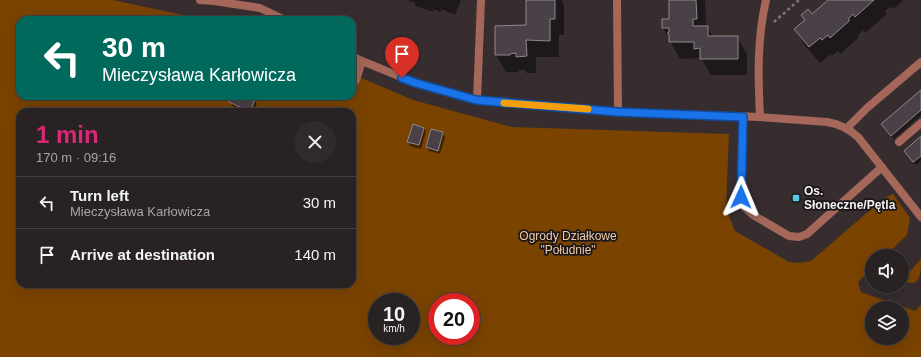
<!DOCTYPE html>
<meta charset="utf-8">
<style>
:root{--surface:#292223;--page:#312a2b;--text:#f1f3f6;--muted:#a5a4a6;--line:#453f41;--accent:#db2777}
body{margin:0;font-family:Arial,sans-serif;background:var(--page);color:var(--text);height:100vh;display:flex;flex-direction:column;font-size:15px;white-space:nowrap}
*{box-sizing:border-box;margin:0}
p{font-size:13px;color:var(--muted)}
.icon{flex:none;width:22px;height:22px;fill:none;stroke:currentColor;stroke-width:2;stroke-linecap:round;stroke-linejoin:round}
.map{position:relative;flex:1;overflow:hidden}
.panel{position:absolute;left:16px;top:108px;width:340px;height:180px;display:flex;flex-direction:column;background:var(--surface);border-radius:12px;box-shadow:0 4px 16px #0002,0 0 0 1px var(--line)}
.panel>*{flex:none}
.banner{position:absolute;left:16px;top:16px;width:340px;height:84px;border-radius:12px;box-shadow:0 4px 16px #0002,0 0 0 1px var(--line);background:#00695c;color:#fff;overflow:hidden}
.fabs{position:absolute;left:865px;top:249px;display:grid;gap:8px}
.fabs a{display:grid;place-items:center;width:44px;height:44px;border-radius:50%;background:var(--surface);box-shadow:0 4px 16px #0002,0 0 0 1px var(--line);font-size:20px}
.speed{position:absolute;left:368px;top:293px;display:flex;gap:8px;font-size:20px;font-weight:700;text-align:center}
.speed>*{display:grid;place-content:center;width:52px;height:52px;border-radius:50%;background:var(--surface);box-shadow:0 4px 16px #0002,0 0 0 1px var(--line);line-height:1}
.speed small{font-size:10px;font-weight:400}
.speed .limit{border:6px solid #d22;background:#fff;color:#111}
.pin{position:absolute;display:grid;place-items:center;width:34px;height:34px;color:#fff;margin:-41px -17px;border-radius:50% 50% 50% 0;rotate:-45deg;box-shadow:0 0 4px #0007}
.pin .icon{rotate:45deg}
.me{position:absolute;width:44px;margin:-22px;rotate:1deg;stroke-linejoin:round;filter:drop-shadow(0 0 3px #0008)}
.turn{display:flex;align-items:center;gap:14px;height:84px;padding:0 20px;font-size:18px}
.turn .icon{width:52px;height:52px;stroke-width:2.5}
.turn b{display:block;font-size:28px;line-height:34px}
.round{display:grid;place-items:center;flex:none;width:42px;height:42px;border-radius:21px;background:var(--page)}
.head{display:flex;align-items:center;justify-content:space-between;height:68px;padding:0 20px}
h1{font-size:24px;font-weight:600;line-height:30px;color:var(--accent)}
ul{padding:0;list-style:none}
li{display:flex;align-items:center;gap:12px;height:52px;padding:0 20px;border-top:1px solid var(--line)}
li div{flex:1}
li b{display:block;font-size:15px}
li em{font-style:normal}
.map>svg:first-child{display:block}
.green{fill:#7a4300;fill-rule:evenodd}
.shadow{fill:#0007}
.building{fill:#494147;stroke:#90878e}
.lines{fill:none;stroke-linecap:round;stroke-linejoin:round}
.path{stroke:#80787a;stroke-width:2.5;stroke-dasharray:3 3;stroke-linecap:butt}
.service{stroke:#a4675a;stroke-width:8}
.minor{stroke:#a4675a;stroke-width:8}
.tertiary{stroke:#a4675a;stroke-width:8}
.route-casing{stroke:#114b97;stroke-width:10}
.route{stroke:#1a73e8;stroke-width:7}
.slow{stroke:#f59e0b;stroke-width:7}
.poi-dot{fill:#58c9e4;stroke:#1b1718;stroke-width:1.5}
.labels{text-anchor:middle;stroke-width:3.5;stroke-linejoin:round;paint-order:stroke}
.poi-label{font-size:12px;font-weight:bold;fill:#f6f0f1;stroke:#1b1718;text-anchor:start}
.park-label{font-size:12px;fill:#f1caaa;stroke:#1b1718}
</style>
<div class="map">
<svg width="921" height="357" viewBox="0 0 921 357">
<rect width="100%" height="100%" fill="#372d2f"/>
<path class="green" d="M0 0H113L206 20H20V96H352V74L413 100 512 127 729 134 726 209 735 231 789 262 799 263 811 261 883 199 893 194 910 218 907 235 885 256H872V268L858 282 861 292 915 311 921 305V357H0ZM20 112H352V284H20ZM377 302H411V336H377ZM437 302H471V336H437ZM872 308H902V338H872Z
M921 259C921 269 921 288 907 282L905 277Z"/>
<path class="shadow" d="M406 0H461L455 15 441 9V12L433 9V12L416 6 414 2Z
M527 0H562L564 6V35H559V57H536V73H527L525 70H519V72H506L496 55 527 26Z
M668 0H705L706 27H707L713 37H737L747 54V75H711L701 58 680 59 663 28 670 20V3Z
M830 0H902L903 1 893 9 890 7 885 11 887 14 865 33 863 30 858 35V38L840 54 838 51 832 56 831 54 820 63 805 46 795 29 805 21 802 15H812Z
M921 92V115L894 139 882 125Z
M233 96H245L254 100 257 104 253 112H246L232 106 230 102Z
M424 128 426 132 421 149 410 146 408 142Z
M432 130 443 133 445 137 440 154 429 151 427 147Z
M921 137V161L916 165 905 151Z"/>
<path class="building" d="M526 0H555V19H550V41L526 40 527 56 516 57V53L510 54V55H495V26L526 25Z
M669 0H696L697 19H693V26H708V36H738V59H700V48L694 49V42H669V35H668V32H669V28H662V19H669Z
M828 0H874L855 17 853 14 849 18V21L830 38 828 35 822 40 820 38 809 47 794 29 805 20 801 15 808 9 812 14Z
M921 90V110L891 136 881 124Z
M232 96H248L255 99 250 112 229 102Z
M413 124 424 128 419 145 407 142Z
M431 129 443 132 438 151 426 147Z
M921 136V156L913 162 904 151Z"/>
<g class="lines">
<path class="path" d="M774 22 799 0"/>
<path class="service" d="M352 83 356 80 362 61
M743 117 741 197 744 207 753 215 789 236 799 237 807 234 882 167
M899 142 921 123"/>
<path class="minor" d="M617 0 618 112
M477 100 481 0
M760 117C758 77 757 39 766 0
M847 128 867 108 921 62"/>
<path class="tertiary" d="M200 0 214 1 260 8 285 20
M352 56 362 61 416 83 477 100 618 112 760 117 827 122C840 124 849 129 858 137L921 217"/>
</g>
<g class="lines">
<defs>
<path id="route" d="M402 78 416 83 476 100 618 112 743 117 741 197"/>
</defs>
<use href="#route" class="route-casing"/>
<use href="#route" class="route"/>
<path class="slow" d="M504 103 588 109"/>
</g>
<rect class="poi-dot" x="792" y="194" width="8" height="8" rx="2"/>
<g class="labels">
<g class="poi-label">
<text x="804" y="195">Os.<tspan x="804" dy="14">Słoneczne/Pętla</tspan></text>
</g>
<g class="park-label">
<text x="568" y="240">Ogrody Działkowe<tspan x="568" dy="14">"Południe"</tspan></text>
</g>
</g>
</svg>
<div class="fabs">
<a><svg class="icon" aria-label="sound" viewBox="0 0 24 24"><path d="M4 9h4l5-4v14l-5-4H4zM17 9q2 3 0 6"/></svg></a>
<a><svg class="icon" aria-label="layers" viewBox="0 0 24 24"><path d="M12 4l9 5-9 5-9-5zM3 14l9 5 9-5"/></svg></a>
</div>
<div class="speed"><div>10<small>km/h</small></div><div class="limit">20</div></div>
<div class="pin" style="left:402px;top:78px;background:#d93025"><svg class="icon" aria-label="arrive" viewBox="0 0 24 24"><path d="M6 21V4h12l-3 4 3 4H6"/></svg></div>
<svg class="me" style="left:741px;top:197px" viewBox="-20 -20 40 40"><path d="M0-17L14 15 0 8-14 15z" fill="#1a73e8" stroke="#fff" stroke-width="4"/></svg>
<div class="banner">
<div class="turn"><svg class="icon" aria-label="left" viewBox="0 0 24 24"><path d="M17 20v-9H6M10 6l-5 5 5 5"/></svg><div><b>30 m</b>Mieczysława Karłowicza</div></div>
</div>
<section class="panel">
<div class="head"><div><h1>1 min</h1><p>170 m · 09:16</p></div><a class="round"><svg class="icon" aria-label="close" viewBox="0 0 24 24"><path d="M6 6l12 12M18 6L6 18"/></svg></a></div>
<ul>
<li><svg class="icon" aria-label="left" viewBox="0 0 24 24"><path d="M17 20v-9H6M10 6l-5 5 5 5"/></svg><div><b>Turn left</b><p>Mieczysława Karłowicza</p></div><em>30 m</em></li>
<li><svg class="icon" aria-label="arrive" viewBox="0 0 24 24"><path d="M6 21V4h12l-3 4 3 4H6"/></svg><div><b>Arrive at destination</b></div><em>140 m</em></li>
</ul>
</section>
</div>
